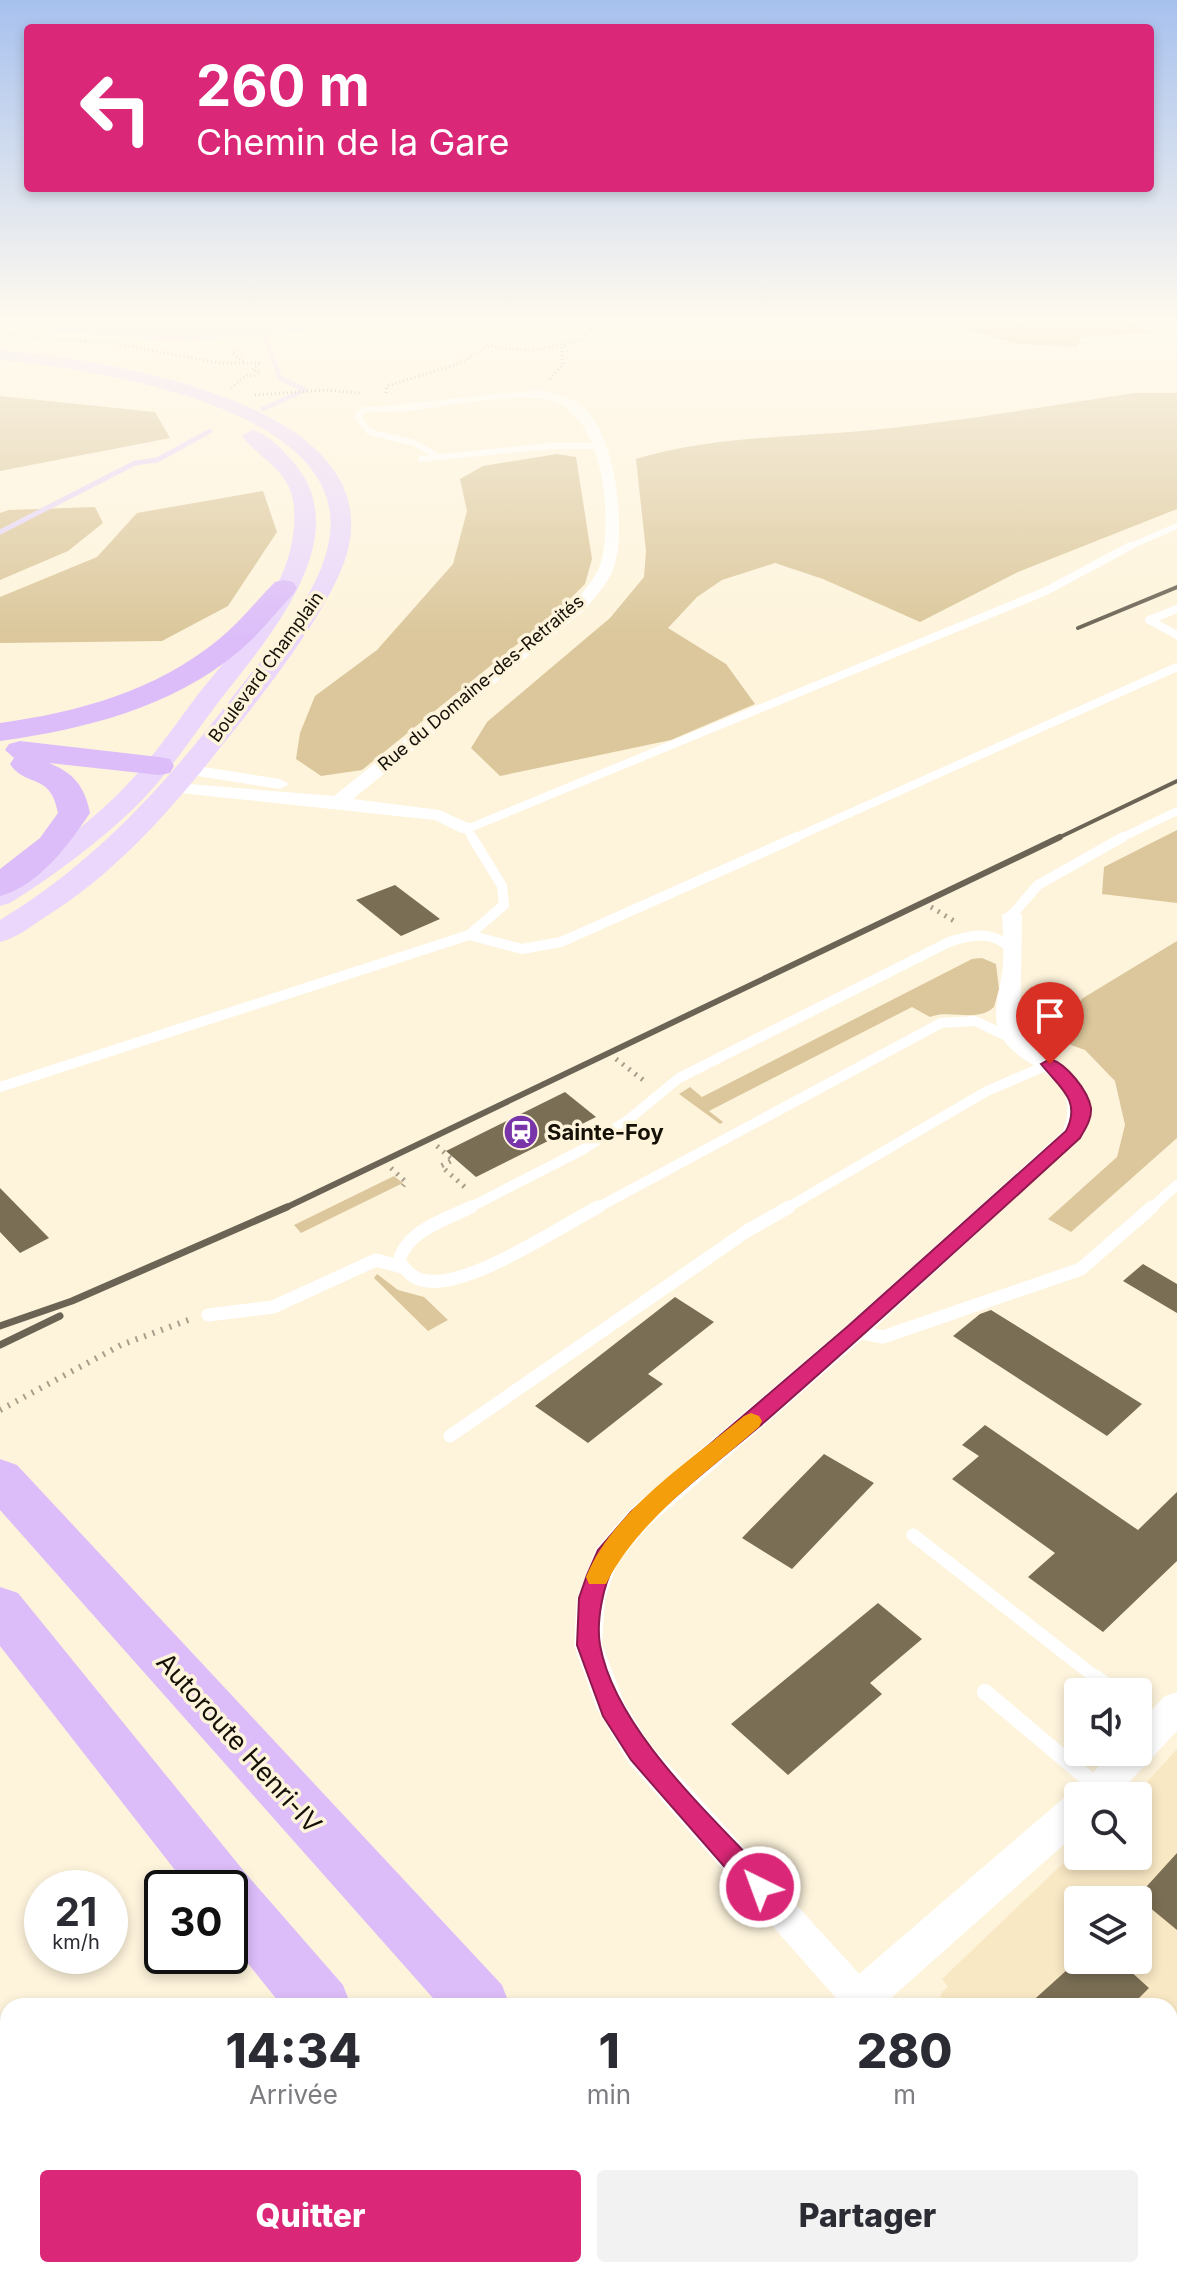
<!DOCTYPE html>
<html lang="fr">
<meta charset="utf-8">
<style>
:root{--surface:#fff;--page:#f2f2f3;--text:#2b2b33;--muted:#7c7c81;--accent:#db2777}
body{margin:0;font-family:Inter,sans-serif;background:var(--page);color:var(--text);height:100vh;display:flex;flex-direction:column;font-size:30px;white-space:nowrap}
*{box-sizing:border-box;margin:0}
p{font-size:26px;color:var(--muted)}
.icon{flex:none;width:44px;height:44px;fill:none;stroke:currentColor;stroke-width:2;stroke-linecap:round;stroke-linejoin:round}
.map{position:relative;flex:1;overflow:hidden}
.side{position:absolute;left:0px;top:1998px;width:1178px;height:280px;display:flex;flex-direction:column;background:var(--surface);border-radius:24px 24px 0 0;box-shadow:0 4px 12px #0003}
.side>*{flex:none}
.top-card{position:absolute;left:24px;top:24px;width:1130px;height:168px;border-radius:8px;box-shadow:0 4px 12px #0003;background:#db2777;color:#fff;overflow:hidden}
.fabs{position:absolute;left:1064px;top:1678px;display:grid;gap:16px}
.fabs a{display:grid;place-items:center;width:88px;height:88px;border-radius:8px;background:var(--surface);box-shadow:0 4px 12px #0003;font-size:40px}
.speed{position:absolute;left:24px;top:1870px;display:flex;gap:16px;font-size:40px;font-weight:700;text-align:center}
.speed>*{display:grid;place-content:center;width:104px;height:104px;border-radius:50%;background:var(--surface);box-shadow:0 4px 12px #0003;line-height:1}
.speed small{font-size:20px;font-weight:400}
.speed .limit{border:4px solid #111;border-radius:12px;background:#fff;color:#111}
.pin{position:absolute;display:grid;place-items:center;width:68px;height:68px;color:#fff;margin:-82px -34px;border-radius:50% 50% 50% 0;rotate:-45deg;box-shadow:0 0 8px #0007}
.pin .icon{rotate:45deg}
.me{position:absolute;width:88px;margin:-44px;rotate:318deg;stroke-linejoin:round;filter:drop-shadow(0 0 6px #0008)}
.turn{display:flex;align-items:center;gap:28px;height:168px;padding:0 40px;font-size:36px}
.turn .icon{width:104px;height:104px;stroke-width:2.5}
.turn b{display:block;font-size:56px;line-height:68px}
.eta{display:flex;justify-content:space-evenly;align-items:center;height:136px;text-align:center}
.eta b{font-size:48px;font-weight:800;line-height:56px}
.primary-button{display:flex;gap:16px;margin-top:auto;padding:16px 40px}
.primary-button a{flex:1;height:92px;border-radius:8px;background:var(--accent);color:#fff;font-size:32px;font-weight:800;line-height:92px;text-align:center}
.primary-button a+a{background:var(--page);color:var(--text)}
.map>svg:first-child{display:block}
.built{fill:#f9e8c4;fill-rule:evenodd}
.green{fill:#dbc79b}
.water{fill:#e7d5f8}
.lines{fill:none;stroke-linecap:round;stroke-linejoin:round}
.stream{stroke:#e7d5f8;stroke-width:5}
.building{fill:#7a6e54}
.path-far2{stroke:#a79f8c;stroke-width:3;stroke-dasharray:1 3;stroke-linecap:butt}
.path-far1{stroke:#a79f8c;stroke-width:5;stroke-dasharray:2 6;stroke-linecap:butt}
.path{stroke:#a79f8c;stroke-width:6;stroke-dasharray:2 7;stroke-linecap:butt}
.service-far4{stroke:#fff;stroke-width:6}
.service-far3{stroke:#fff;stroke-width:8}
.service-far2{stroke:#fff;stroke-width:10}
.service-far1{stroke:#fff;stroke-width:13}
.service{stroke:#fff;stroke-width:16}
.minor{fill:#fff;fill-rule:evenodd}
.tertiary{fill:#fff;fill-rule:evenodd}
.primary{fill:#ead7fb;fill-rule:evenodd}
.motorway{fill:#dcbdf9;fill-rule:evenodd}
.rail-far2{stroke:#6b6455;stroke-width:4}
.rail-far1{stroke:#6b6455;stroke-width:6}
.rail{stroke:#6b6455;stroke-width:7}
.route{fill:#db2777;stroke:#8e194d;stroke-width:2}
.slow{fill:#f59e0b}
.labels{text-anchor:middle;stroke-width:7;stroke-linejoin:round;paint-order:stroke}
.far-street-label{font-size:18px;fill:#151107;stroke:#fef4dc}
.poi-label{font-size:22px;font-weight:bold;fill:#151107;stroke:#fef4dc;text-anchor:start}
.near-street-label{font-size:26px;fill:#151107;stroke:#fef4dc}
</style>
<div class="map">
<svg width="1177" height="2278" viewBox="0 0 1177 2278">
<rect width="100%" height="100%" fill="#fef4dc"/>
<path class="built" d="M1177 1749V2263L1170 2256V2006H938L942 1992 948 1987 942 1979 1078 1849V1856H1138V1796H1134ZM1078 1900H1138V1960H1078Z"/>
<path class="green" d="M991 319H1118L1154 333 1081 337 1077 347 1017 344 954 324Z
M1135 393H1177V509L1018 572 920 622 823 579 775 563 722 580 697 597 668 628 726 664 755 704 671 740 500 776 471 748 487 722 610 618 644 577 646 551 636 459C719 434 806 438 891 428 973 419 1054 405 1135 393Z
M0 396 155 412 170 438 0 471Z
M557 454 576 457 592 559 585 584 557 612 362 770 321 776 296 759 300 733 315 696 377 650 453 564 467 511 460 479 483 466Z
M263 491 277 532 228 606 162 641 0 643V597L97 557 137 513Z
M95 507 103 523 68 551 0 580V513L9 510Z
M1177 830V903L1102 894 1104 867Z
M1177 941V1138L1071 1232 1048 1219 1117 1157 1125 1125 1115 1081 1085 1050 1046 1036 1083 998Z
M982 958 996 964 999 989 994 1007C978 1023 950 1009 930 1017L912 1007 709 1111 723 1122 720 1124 679 1094 690 1087 702 1097 972 959Z
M394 1176 403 1183 301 1233 294 1225Z
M377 1274 398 1290 424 1297 448 1320 428 1331 374 1278Z"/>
<path class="water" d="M0 319H333L303 332 176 341 0 326Z"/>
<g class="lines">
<path class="stream" d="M264 333 280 378 305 390
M263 409 305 390
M0 532 135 463 157 460 210 431"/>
</g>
<path class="building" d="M395 885 440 919 401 936 356 900Z
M565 1092 596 1117 476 1177 446 1151Z
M0 1188 49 1238 20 1253 0 1232Z
M1143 1264 1177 1284V1313L1123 1281Z
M675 1297 714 1322 648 1374 663 1384 588 1443 535 1406Z
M991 1310 1142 1404 1107 1436 953 1336 980 1314Z
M985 1425 1138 1530 1177 1492V1561L1103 1632 1028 1577 1055 1553 952 1479 979 1456 962 1445Z
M824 1454 874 1483 792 1569 742 1538Z
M878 1603 922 1639 870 1683 882 1694 788 1775 731 1724Z
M1177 1853V1930L1137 1897Z
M1078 1960H1118L1149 1988 1131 2006H1027Z"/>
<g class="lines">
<path class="path-far2" d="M915 319C958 336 998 336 1041 319
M9 335 117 344 219 363H260
M497 348 535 350 585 338 588 334 583 333 592 329 591 319
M238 350 232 353 244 362
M550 379 563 364 561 348 565 345
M231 388 247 375 254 376 260 371 252 370 260 363
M386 393 387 386 458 364 490 345 499 348
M255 395 325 390 360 393"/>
<path class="path-far1" d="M931 907 954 921
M616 1059 647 1083
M437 1146 453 1160 441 1166 468 1190
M391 1168 406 1182 403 1186"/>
<path class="path" d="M0 1410 121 1345 191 1319"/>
<path class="service-far4" d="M400 408 363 410 358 416 369 432 414 443 439 457
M421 459 550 446H598
M1126 548 1177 526"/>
<path class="service-far3" d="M1177 609 1149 620 1177 635
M473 839 467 829 1046 591 1130 546
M792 839 1177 667
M1119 839 1177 811"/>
<path class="service-far2" d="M1012 915 1038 885 1123 837
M469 935 504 905 502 886 472 837
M0 1087 469 935 522 949 561 942 797 837
M467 1209 582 1150 628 1120 679 1078 949 942C973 934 995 930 1013 951
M595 1209 941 1023 975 1021 1011 1038
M785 1209 987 1091 1050 1064
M1150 1209 1177 1185"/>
<path class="service-far1" d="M471 1207C445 1220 407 1230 399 1261 407 1272 414 1280 428 1281 470 1287 560 1227 598 1207
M208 1315 273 1307 376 1260 402 1267
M857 1332 883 1337 1081 1269 1152 1207
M450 1436 747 1231 789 1207
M913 1535 1099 1680"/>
<path class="service" d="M1096 1678 1115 1692
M985 1692 1099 1788
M1138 1710 1155 1723"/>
<path class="minor" d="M537 390C555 393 574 397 587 411 616 440 627 533 613 570 607 585 594 598 584 610L353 799 439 810 473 825V833H461L435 820 171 792V784L177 783 334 796 574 604C585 589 598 576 602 558 612 513 603 416 552 401 520 391 437 408 400 412L394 408 400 404Z
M191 765 280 779 289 784 280 789 185 774 182 770Z
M1012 909 1022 915 1020 1031C1054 1063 1103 1078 1084 1134L864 1338 649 1526 618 1562 605 1598 602 1645 625 1704 650 1744 872 1988 877 2000 874 2006H843L628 1762 597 1709 574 1645 577 1598 596 1549 629 1510 846 1326 1063 1131C1085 1068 1018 1074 999 1032 991 1013 1002 984 1003 964 1004 948 1003 931 1002 915Z"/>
<path class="tertiary" d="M1177 1692V1731L1116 1796H1078V1832L882 2006H832L838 1992 1065 1797 1075 1794 1111 1752H1138V1724L1165 1696Z
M1103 2270H1154L1157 2278H1106Z"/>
<path class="primary" d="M0 350C97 359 379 399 349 545 338 603 255 704 216 753 166 816 111 877 42 919 29 928 16 938 0 942V920C96 862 167 783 234 695 269 649 318 599 329 541 354 406 90 369 0 360Z
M252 430C270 435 287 454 298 468 356 545 259 648 214 708 187 744 164 780 131 811 94 846 53 876 10 903L0 906V884C41 859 81 830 116 796 147 766 170 732 196 697 238 643 300 582 294 507 292 472 261 460 242 436Z"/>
<path class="motorway" d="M284 580 293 582 297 588 293 594C275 613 259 635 238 652 171 708 85 729 0 741V723C79 712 155 691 218 640 239 623 256 601 275 582Z
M20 741 159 757 170 759 174 766 170 773 159 775 49 763C74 773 85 787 90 813 69 844 39 886 0 896V869L40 838 58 813C51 772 26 788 10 764L14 758 5 750 9 744Z
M0 1459 17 1465 502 1985 510 2006H440L0 1510Z
M0 1587 18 1593 247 1875 343 1985 351 2006H282L230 1941V1888H189L0 1646Z
M514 2270H585L589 2278H518Z
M706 2270H781L785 2278H710Z"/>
<path class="rail-far2" d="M1078 628 1177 587
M1056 839 1177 781"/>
<path class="rail-far1" d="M283 1209 1060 837"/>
<path class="rail" d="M0 1326 72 1301 287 1207
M0 1345 60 1316"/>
</g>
<linearGradient id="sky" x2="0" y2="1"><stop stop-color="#a7c1ee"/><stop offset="0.5" stop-color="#fffaef"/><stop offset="1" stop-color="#fffaef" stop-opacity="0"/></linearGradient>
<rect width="1177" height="638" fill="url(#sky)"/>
<path class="route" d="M1050 1059C1067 1064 1088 1091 1091 1108 1092 1119 1085 1129 1080 1138 977 1232 874 1326 769 1418 728 1454 639 1519 615 1563 603 1585 596 1621 600 1645 615 1730 713 1817 769 1878L773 1887 769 1896 760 1900 750 1896 631 1760 603 1716 577 1645 579 1598 587 1575 598 1550 631 1512 847 1327 1066 1131C1082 1100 1059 1087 1041 1064Z"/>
<path class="slow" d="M751 1413 759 1416 762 1421 759 1427C704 1475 639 1519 606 1584H589L586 1577C614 1509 689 1462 744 1416Z"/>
<defs>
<symbol id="station-disc" viewBox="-11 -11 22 22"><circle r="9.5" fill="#7834a8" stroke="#fef4dc"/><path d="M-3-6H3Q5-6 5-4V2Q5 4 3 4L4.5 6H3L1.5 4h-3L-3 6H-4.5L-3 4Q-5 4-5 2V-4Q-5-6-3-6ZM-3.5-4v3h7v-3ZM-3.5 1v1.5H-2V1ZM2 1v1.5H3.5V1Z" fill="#fff"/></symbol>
</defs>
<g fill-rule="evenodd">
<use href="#station-disc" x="501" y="1112" width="40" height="40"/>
</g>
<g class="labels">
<g class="far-street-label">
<text transform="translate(266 667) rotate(-54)" y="6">Boulevard Champlain</text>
<text transform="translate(481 683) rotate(-40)" y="6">Rue du Domaine-des-Retraités</text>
</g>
<g class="poi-label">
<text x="547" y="1140">Sainte-Foy</text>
</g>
<g class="near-street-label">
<text transform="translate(239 1743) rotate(48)" y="9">Autoroute Henri-IV</text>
</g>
</g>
</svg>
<div class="fabs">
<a><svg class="icon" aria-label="sound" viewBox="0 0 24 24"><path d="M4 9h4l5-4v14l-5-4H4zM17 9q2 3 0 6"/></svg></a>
<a><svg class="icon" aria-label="search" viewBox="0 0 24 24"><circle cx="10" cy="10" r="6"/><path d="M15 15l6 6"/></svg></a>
<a><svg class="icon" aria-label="layers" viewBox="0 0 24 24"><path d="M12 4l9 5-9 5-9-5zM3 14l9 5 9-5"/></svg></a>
</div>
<div class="speed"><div>21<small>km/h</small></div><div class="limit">30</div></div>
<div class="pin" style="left:1050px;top:1064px;background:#d93025"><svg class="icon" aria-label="arrive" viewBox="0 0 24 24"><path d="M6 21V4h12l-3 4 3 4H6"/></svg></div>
<svg class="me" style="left:760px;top:1887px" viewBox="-20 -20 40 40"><circle r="17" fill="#db2777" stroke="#fff" stroke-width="3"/><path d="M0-11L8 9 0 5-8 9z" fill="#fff"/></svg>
<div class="top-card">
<div class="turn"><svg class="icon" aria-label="left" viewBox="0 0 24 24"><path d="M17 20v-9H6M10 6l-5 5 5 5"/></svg><div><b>260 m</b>Chemin de la Gare</div></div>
</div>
<section class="side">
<div class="eta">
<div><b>14:34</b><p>Arrivée</p></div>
<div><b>1</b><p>min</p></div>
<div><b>280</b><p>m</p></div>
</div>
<div class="primary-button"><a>Quitter</a><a>Partager</a></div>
</section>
</div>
